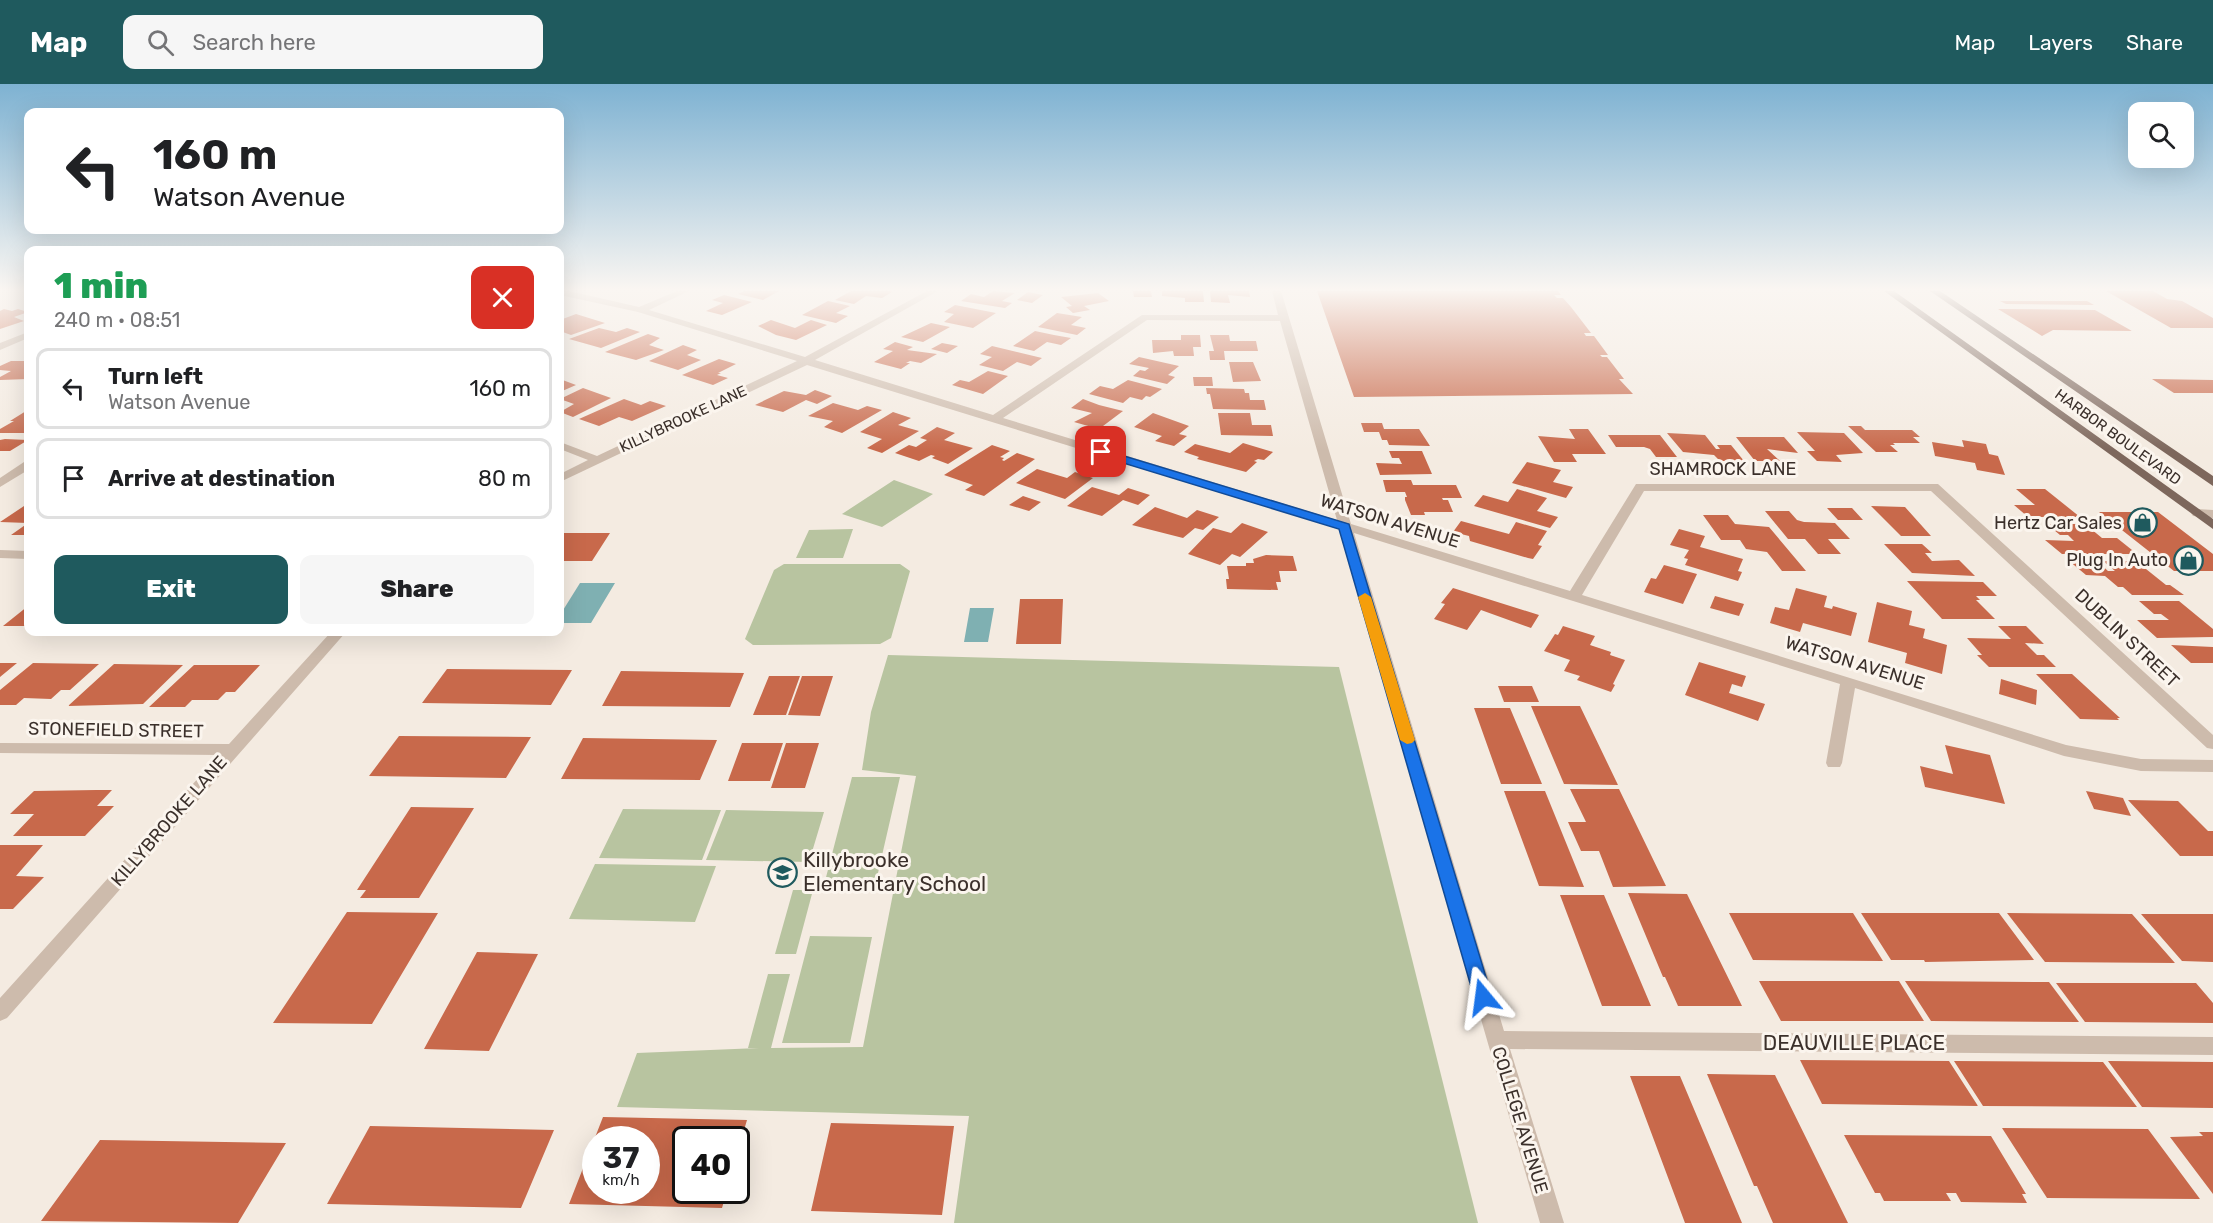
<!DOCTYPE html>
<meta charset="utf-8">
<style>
:root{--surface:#fff;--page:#f6f6f6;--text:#202124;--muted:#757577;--line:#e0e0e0;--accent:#1f5a5e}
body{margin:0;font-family:Rubik,sans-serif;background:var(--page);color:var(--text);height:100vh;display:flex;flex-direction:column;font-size:22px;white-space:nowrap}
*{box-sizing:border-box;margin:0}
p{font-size:20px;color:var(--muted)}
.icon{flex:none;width:33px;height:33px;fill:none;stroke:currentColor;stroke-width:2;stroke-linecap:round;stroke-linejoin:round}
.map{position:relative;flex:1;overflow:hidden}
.sheet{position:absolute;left:24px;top:162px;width:540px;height:390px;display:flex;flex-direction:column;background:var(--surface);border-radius:12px;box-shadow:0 6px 24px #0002}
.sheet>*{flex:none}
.banner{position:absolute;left:24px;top:24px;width:540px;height:126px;border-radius:12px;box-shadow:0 6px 24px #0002;background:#fff;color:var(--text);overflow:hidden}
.tools{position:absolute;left:2128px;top:18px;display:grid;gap:12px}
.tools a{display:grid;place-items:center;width:66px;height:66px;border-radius:12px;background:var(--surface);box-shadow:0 6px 24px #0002;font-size:30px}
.speed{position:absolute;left:582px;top:1042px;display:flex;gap:12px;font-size:30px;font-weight:700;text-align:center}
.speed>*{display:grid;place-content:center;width:78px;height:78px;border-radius:50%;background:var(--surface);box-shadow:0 6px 24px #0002;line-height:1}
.speed small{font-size:15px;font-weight:400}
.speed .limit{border:3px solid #111;border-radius:9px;background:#fff;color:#111}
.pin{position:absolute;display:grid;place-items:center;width:51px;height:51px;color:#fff;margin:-26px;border-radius:12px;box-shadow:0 3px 9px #0006}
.me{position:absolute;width:66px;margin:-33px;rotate:344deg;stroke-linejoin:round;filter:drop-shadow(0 0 4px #0008)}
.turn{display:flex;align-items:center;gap:21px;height:126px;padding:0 30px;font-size:27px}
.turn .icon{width:78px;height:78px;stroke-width:2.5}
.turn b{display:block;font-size:42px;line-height:51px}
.round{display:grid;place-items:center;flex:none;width:63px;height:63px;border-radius:12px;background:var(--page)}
.headline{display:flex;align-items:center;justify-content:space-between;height:102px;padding:0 30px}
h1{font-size:36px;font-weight:800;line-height:45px;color:#1e9e55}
.action{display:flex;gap:12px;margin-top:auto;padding:12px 30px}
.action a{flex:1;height:69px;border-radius:12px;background:var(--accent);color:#fff;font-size:24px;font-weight:800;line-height:69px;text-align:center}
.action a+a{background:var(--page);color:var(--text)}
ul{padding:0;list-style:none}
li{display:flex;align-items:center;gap:18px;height:81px;margin:0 12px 9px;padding:0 18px;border:3px solid var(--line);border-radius:12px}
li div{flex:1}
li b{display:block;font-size:22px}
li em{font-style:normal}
header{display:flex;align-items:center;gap:36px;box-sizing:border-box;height:84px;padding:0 30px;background:var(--accent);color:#fff}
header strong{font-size:28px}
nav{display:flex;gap:33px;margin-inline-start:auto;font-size:21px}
.search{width:420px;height:54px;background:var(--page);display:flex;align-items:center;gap:15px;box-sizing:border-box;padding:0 21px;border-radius:12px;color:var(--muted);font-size:22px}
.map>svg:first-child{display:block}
.green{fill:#b8c4a0}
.water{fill:#7fb0b2}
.building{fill:#c8694b;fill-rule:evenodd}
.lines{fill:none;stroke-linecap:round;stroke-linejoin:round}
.minor{fill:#cdbbac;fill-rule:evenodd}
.major{fill:#7d675c;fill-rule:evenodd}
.route{fill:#1a73e8;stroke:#114b97;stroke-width:1.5}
.slow{fill:#f59e0b}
.labels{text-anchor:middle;stroke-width:6;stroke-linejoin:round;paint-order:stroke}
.far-street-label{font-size:15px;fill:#3b302b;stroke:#fbf5ee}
.street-label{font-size:18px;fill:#3b302b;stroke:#fbf5ee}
.poi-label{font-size:18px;fill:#3b302b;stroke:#fbf5ee;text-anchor:end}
.near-poi-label{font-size:21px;fill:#3b302b;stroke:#fbf5ee;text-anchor:start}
.near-street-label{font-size:21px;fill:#3b302b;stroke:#fbf5ee}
</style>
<header>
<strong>Map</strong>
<div class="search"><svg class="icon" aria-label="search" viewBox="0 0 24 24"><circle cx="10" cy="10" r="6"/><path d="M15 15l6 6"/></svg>Search here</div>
<nav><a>Map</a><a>Layers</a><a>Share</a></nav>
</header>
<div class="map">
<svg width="2213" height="1139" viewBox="0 0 2213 1139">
<rect width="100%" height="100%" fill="#f4ebe1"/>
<path class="green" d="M894 396 933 410 882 443 842 430Z
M853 445 843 474H796L809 446Z
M784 480H900L910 487 891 554 880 560 753 561 745 555 774 486Z
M888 571 1339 583 1478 1139H954L969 1032 617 1023 637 969 759 964H748L768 890H790L771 964 863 963 916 692 862 686 871 628Z
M852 693H900L875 802 824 801Z
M623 725 721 726 702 776 599 774Z
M726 726 824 728 809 778 706 776Z
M595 780 716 782 695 838 569 835Z
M793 806H813L796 870H775Z
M810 852 872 853 850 959H782Z"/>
<path class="water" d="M580 499H615L591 539H560V531Z
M970 524H994L988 558H964Z"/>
<path class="building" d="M744 207H779L763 216 738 210Z
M851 207H889L892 208 882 214 866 212 854 220 835 216Z
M993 207 1015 209 1002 217 1012 219 1005 224 961 217 971 210 984 213Z
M1133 207H1151L1152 213H1134Z
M1162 207H1203L1204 218H1185V214L1162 212Z
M1210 207H1249L1250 213 1228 211 1230 219 1211 218Z
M1317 207H1558L1561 211H1554L1557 214H1563L1571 223 1591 249H1584L1586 252H1594L1608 271H1600L1602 273H1607L1624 295H1619L1633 310 1354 313Z
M2106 207H2153L2167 215 2182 217 2213 234V244H2171Z
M1028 208 1043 211 1032 219 1017 216Z
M1098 209 1109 217 1084 222 1090 226 1073 229 1066 223 1072 222 1061 213Z
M724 211 752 218 722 231 706 227 723 219 712 216Z
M828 217 850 222 836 229 848 232 836 239 802 231Z
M2000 217H2087L2094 221 2006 220Z
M955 221 996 229 973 244 944 238 954 230 944 228Z
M4 225 12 227 18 225 28 228 14 233 24 237 0 245V227Z
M1998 225 2095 226 2132 247 2053 246 2042 252Z
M1057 229 1082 233 1071 241 1086 244 1077 251 1038 243Z
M576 230 605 239 571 251 560 247V236Z
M771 236 795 244 811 236 827 241 796 256 776 251 758 242Z
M931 239 950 243 923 258 901 253Z
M599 244 616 248 627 244 640 248 601 264 569 255Z
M1035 247 1054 251 1071 254 1061 261 1047 258 1034 267 1013 262Z
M648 250 660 254 649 261 664 266 636 276 605 268Z
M1181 251H1200L1201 263H1193L1194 272H1174L1173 267 1153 269 1152 256H1181Z
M1210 251H1229L1230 257H1256L1258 267H1224L1225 276H1210L1209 267H1214Z
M895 258 913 263 907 266 937 270 921 279 910 277 906 279H910L901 285 874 278 893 267 883 265Z
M942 259 958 262 947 269 931 265Z
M683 261 697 266 687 271 701 276 678 286 649 277Z
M992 262 1042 274 1031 282 1017 278 1003 287 979 281 992 273 980 270Z
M1139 273 1179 282 1168 291 1175 293 1167 300 1133 292 1140 286 1145 287 1149 284 1129 280Z
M719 275 736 280 718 289H721L717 291 728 294 713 301 682 291Z
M11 277H28V295L0 296V293L11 287 0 286V282Z
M1229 278H1253L1261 297 1233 298Z
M988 287 1008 292 983 310 952 301 960 296 969 298Z
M1193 293H1212L1213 302H1194Z
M560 295 576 301 560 308Z
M2152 295 2213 296V309H2174Z
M1128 296 1162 305 1150 313 1146 312 1142 316 1130 313 1123 319 1089 310 1100 302 1113 305Z
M583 304 611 314 573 333 560 328 574 320 560 315Z
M1206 304 1244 305 1245 309H1249L1250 316H1264L1266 326 1213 325 1210 310H1207Z
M815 306 832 312 817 320 806 316 783 328 755 321 784 307 806 311Z
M624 315 641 321 650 317 666 322 632 337 619 333 599 342 579 335Z
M1083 315 1099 321 1123 327 1099 345 1074 338 1092 329 1071 324Z
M833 319 858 326 867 322 882 326 842 349 824 343 833 337 808 332Z
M26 327H28V349H0V345L14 337H10Z
M893 328 911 334 898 341 919 347 882 369 867 364 882 355 860 348Z
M1153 329 1189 342 1179 350 1187 352 1174 362 1155 357 1162 352 1134 343Z
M1218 329H1250L1252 341H1271L1273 352 1221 351Z
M1361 339H1382L1384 345H1419L1430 362 1389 361 1387 356H1382L1379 348H1364Z
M1848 342H1861L1865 346H1912L1920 353H1913L1920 359H1893L1895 361H1890L1898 368H1876Z
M937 343 955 349 944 356 973 364 948 380 932 374 935 372 931 371 919 377 895 369 909 361 916 363 927 356 920 354Z
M1569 345H1588L1606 370H1572L1577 378H1554L1538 352 1575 355Z
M1797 348 1844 349 1863 369 1836 371 1842 378 1817 377 1807 367H1815Z
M1667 349 1705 351 1716 365H1720L1717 361H1731L1744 377H1720L1714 371 1683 368Z
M1608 351H1660L1677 373H1656L1650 365 1644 363H1616Z
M1736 353H1784L1798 369 1767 365 1780 377H1755Z
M5 355 28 356 10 367H0V356Z
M1962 356 1986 360 1989 370 1998 372 2005 391 1977 386 1975 379 1935 372 1932 358 1964 363Z
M1243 359 1273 368 1264 376 1258 375 1254 377 1257 378 1246 388 1197 375 1199 373 1184 368 1195 360 1230 369Z
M992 361 1010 367 1000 373 1004 374 1002 376 1004 377 1017 369 1035 375 984 412 965 406 973 401 944 391Z
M1389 367H1422L1432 390 1380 391 1376 379 1402 380 1399 374H1392Z
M1527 378 1561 386 1553 398 1573 403 1566 414 1512 399Z
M1037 385 1067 394 1075 388 1093 394 1065 415 1016 399Z
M1383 396H1411L1413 401H1456L1462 414H1442L1443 416H1448L1453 428H1424L1425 431H1411L1405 416V413H1407L1405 408H1386Z
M1092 403 1119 411 1128 404 1150 411 1138 421 1123 416 1102 432 1067 422Z
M1517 405 1547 414 1537 427 1558 433 1550 444 1474 422 1483 411 1508 418Z
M2016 405H2045L2080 433H2028L2014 421H2035Z
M1023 412 1041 418 1029 427 1009 421Z
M27 420H28V451H11L28 439 0 438Z
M1871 422 1905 423 1931 452H1901Z
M1155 423 1187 434 1197 426 1219 433 1203 446 1195 444 1183 454 1132 441Z
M1827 424H1852L1863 436H1838Z
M1765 427H1789L1797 436 1804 438 1835 439 1850 455H1828L1841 470H1818L1805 455H1788Z
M2099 428H2158L2213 470V487H2174Z
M1703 431H1728L1735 440 1769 443 1806 487H1782L1767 468 1746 465 1740 456H1721Z
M1461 437 1509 450 1516 438 1547 447 1538 461 1542 462 1533 475 1528 474 1470 457 1469 452 1453 448Z
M1242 439 1268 448 1240 473 1232 470 1220 481 1188 470 1213 444 1231 449Z
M2047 440H2085L2102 454H2117L2137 470H2062L2045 456 2074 457 2068 451H2060Z
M1679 445 1705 452 1700 463 1743 475 1738 487 1742 488 1738 497 1685 481 1688 475 1684 474 1689 466 1670 461Z
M560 449H610L592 477H560Z
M1884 460H1922L1932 469H1925L1932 477 1959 476 1975 492 1912 489Z
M1266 471 1293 472 1297 487H1279L1281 498H1276L1278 506 1227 505 1226 495H1229L1227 482H1246V479H1254L1253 475Z
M2068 476H2096L2108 487H2115L2103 477H2136L2166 501H2170L2184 511H2132L2123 503H2118L2105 492 2086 491Z
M1664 481 1697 490 1683 520 1644 508 1651 494 1656 495Z
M1907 497 1983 498 1997 512H1976L1980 516H1976L1995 535H1942Z
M1453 504 1539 531 1531 544 1481 526 1467 546 1434 535 1445 520 1441 519Z
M1796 504 1827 512 1824 523 1832 525 1833 522 1857 529 1851 552 1803 539 1800 548 1770 539 1775 523 1789 526Z
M1715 512 1744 520 1739 532 1710 524Z
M1020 515H1063L1061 560H1016Z
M2139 517H2179L2213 545V553L2157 554 2137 536H2169L2161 530H2154Z
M1877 518 1912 527 1909 541 1925 545 1923 554 1947 561 1942 590 1905 579 1907 569 1868 558Z
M28 522V542H3Z
M1563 542 1595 552 1590 561 1611 568 1610 571 1625 576 1613 600 1615 601 1611 608 1577 596 1580 592 1564 587 1570 576 1544 567 1555 550 1558 551Z
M1998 542H2026L2044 560 2025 559 2037 571H2044L2056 583H1989L1977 571H1982L1967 554 2011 555Z
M68 548H109L104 551H64Z
M2171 561 2213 563V579H2191Z
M1699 578 1746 592 1742 603 1732 600 1729 609 1765 620 1758 637 1685 611Z
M0 579H17L0 593Z
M33 579 99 580 70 606H61L51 615 24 614 16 621H0V606Z
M114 580 183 581 143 620 68 622Z
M194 581H260L235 608H226L218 616H192L185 623H149Z
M447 585 572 586 551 621 422 619Z
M621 587 744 589 730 623 602 622Z
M2036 590H2072L2120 634H2117L2119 636 2080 635Z
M769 592H800L786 631H753Z
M802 592H833L820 632 788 631Z
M2001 595 2037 606 2036 621 1999 610Z
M1498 602H1532L1539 618H1504Z
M1531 622H1580L1618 701 1564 700Z
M1474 624H1510L1542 700H1501Z
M399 652 531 653 506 694 369 692Z
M583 654 717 656 700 696 561 695Z
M742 659H783L770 697H728Z
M786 659H819L805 704H771Z
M1945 661 1990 671 2005 720 1925 703 1920 682 1953 690Z
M1570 705H1619L1666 802 1613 803 1599 767H1581L1568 738H1586Z
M96 706H112L97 722H114L85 752H13L34 730H10L34 707Z
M1504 707H1545L1584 803 1539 802Z
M2086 707 2123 714 2131 732 2094 725Z
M2128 716 2178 717 2208 747H2213V772H2180Z
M411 723 474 724 419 814H360L366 806H357Z
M0 761H43L16 792 44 793 13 825H0Z
M1628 809 1687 810 1742 922H1678L1665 893H1663Z
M1560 811H1604L1651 922H1602Z
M347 828 438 829 372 940 273 939Z
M1729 829H1853L1883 877 1753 876Z
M1861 829H1999L2034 876 1925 878 1924 876H1891Z
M2007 829 2132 830 2175 879 2045 878Z
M2141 830H2213V878L2182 877Z
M477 868 538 870 489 967 424 965Z
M1759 897H1899L1924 937H1781Z
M1905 897 2049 898 2079 938 1931 937Z
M2056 899H2196L2213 919V939L2085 938Z
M1800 976 1949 977 1978 1022 1822 1020Z
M1954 977 2103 978 2137 1023 1983 1022Z
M2108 977 2213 978V1024L2142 1023Z
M1707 990 1775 991 1848 1139H1773L1757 1102H1754Z
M1630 992H1680L1742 1139H1685Z
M603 1033 747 1036 737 1070 736 1056H686V1107H727L722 1124 569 1120ZM596 1056H646V1107H596Z
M831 1039 954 1042 942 1131 811 1127Z
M370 1042 554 1046 521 1124 327 1120Z
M2002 1044 2148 1045 2200 1115 2047 1114Z
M2199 1048H2213V1110L2170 1053 2203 1052Z
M1844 1051 1991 1052 2026 1110H2022L2027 1119 1961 1118 1956 1109H1946L1951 1117H1884L1880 1109H1875Z
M100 1056 286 1059 238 1139 41 1137Z"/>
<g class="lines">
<path class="minor" d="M560 207H569L639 223 677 207H689L649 226 805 273 927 207H938L815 276 993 331 1142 231H1278L1272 207H1281L1351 440 1570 507 1636 400H1938L2213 651V665L2207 664 1931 407H1644L1582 511 2066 661 2141 675 2213 676V688L2141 687 2064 672 1855 604 1842 679 1840 683H1828L1826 679 1840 600 1354 449 1504 947 2213 953V971L1510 965 1564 1139H1540L1339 445 807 281 560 398V390L588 376 560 365V358L597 372 797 277 638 228 560 211ZM1147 236 1280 237 1337 436 1003 334Z
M28 248V254L0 266V259Z
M24 378H28V386L0 403V394Z
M2197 425 2213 426V434L2193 432 2191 429Z
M0 466 28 467V475L0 474Z
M331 548H346L7 934 0 937V914L219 671 0 669V659L229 660Z"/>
<path class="major" d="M1884 207H1894L2213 435V445Z
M1930 207H1940L2213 392V402Z"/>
</g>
<linearGradient id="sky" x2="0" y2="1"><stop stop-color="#7eb2d2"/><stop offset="0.56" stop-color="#faf6f2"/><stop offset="1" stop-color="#faf6f2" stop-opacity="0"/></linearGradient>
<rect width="2213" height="367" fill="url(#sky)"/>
<path class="route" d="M1101 365 1349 440 1492 913 1490 918 1483 921 1476 918 1474 913 1339 445 1097 371 1096 368Z"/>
<path class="slow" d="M1365 509 1371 513 1415 656 1412 659 1407 660 1400 656 1358 513Z"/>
<defs>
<symbol id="shop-ring" viewBox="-11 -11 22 22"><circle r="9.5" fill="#fbf5ee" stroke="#1f5a5e" stroke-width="1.5"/><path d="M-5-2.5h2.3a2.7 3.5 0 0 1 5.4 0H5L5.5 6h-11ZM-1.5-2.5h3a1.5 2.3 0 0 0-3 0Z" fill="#1f5a5e"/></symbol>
<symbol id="school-ring" viewBox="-11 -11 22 22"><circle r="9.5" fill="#fbf5ee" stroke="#1f5a5e" stroke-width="1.5"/><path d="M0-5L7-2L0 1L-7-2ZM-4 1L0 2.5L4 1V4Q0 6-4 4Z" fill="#1f5a5e"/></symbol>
</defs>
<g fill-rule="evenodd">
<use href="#shop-ring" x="2126" y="422" width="33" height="33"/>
<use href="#shop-ring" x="2172" y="460" width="33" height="33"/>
<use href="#school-ring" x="766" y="772" width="33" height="33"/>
</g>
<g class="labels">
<g class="far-street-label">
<text transform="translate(683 335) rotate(-25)" y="5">KILLYBROOKE LANE</text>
<text transform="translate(2118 353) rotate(36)" y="5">HARBOR BOULEVARD</text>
</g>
<g class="street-label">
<text x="1723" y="391">SHAMROCK LANE</text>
<text transform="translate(1390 437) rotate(17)" y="6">WATSON AVENUE</text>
<text transform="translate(2127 554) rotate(43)" y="6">DUBLIN STREET</text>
<text transform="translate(1855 579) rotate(17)" y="6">WATSON AVENUE</text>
<text transform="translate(116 646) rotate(1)" y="6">STONEFIELD STREET</text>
<text transform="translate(169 737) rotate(-49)" y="6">KILLYBROOKE LANE</text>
<text transform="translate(1520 1036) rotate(73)" y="6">COLLEGE AVENUE</text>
</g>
<g class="poi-label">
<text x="2122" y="445">Hertz Car Sales</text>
<text x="2168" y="482">Plug In Auto</text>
</g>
<g class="near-poi-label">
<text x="803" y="783">Killybrooke<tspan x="803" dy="24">Elementary School</tspan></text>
</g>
<g class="near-street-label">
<text x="1854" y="966">DEAUVILLE PLACE</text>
</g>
</g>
</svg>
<div class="tools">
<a><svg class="icon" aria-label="search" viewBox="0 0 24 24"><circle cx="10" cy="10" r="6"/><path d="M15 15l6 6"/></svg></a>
</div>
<div class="speed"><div>37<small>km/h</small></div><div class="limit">40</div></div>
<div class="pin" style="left:1101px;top:368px;background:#d93025"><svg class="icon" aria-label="arrive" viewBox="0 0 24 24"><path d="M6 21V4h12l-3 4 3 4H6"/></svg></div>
<svg class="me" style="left:1483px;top:913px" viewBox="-20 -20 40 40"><path d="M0-17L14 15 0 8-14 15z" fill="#1a73e8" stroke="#fff" stroke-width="4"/></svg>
<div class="banner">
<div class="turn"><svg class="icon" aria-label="left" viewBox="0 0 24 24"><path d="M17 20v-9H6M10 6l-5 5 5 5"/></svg><div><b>160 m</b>Watson Avenue</div></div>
</div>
<section class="sheet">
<div class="headline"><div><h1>1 min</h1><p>240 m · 08:51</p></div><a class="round" style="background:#d93025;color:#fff"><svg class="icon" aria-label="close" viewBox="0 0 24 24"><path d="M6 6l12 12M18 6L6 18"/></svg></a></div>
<ul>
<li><svg class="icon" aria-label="left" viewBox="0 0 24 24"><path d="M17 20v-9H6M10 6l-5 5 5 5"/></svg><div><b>Turn left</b><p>Watson Avenue</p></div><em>160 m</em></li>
<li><svg class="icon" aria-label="arrive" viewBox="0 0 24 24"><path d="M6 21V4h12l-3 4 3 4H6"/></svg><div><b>Arrive at destination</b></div><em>80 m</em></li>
</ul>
<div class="action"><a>Exit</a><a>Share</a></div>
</section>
</div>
